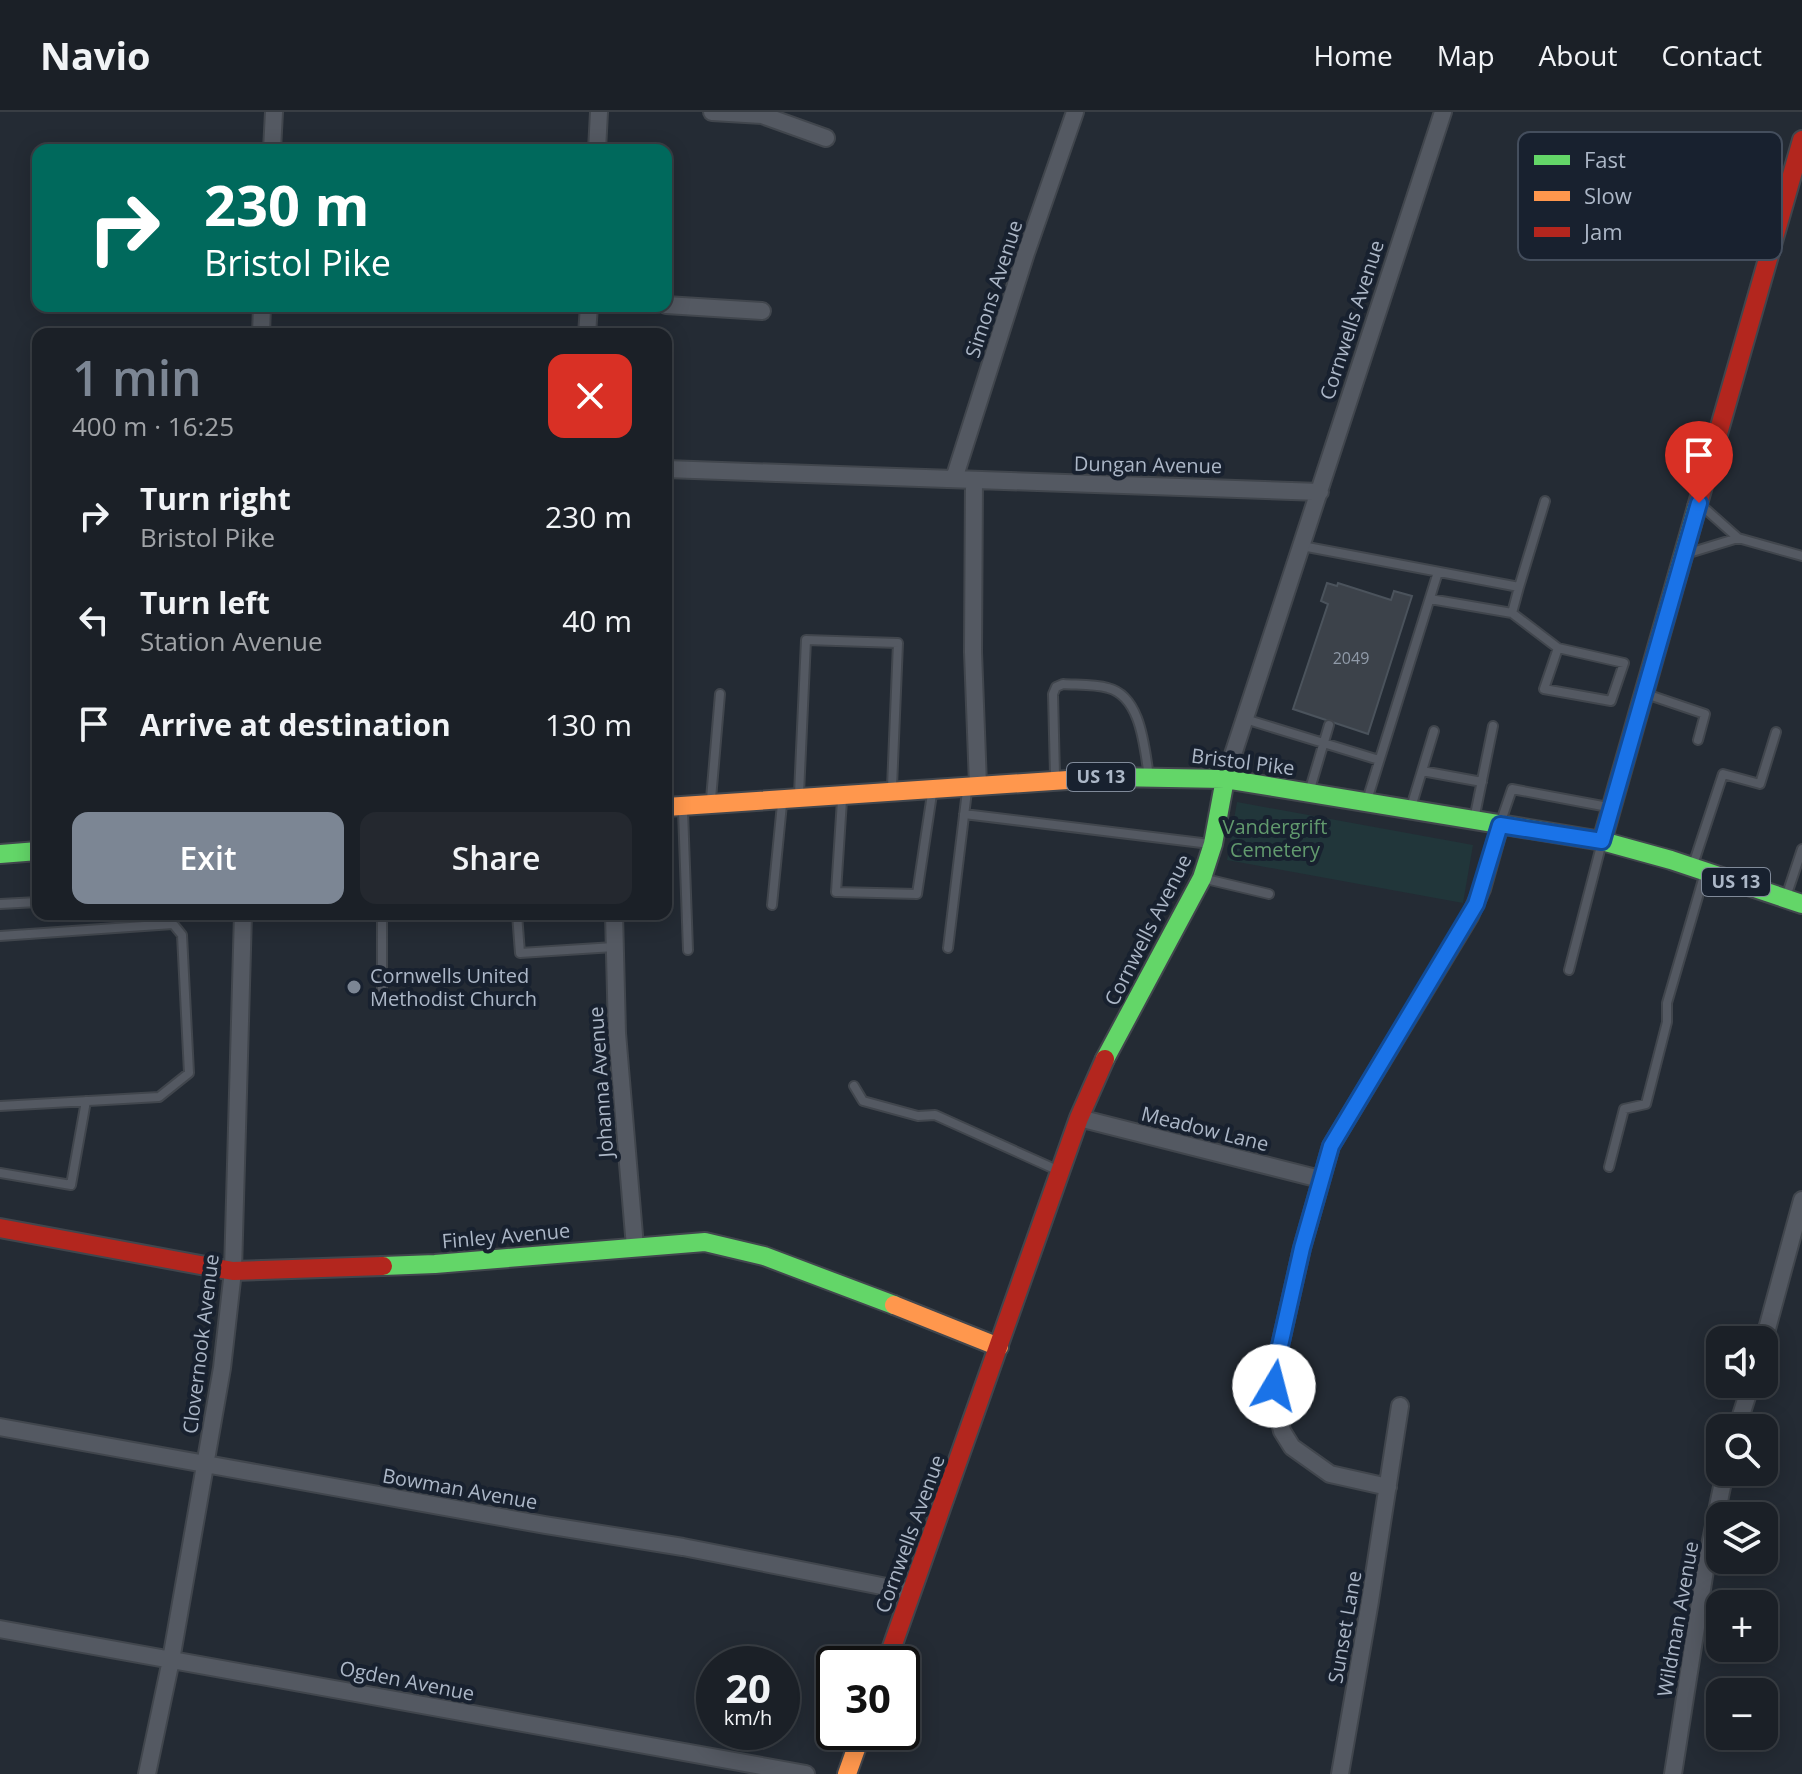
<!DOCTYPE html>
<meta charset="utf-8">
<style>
:root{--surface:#1b2027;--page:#24282f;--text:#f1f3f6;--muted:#a0a3a7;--line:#393e44;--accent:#7c8694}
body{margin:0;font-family:"Open Sans",sans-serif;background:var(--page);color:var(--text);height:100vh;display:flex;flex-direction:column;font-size:30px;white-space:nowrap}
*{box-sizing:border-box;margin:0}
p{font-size:26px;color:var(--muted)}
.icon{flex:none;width:44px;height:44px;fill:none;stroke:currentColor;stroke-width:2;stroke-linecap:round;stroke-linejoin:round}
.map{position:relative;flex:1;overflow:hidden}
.drawer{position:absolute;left:32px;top:216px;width:640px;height:592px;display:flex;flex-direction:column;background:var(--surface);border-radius:16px;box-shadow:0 4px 20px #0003,0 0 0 2px var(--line)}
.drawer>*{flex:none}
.banner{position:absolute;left:32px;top:32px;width:640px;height:168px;border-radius:16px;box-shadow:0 4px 20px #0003,0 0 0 2px var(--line);background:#00695c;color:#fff;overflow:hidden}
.tools{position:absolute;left:1706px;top:1214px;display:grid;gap:16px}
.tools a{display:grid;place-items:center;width:72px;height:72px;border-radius:16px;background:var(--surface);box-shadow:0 4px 20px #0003,0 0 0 2px var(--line);font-size:40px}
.speed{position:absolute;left:696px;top:1534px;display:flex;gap:16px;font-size:40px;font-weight:700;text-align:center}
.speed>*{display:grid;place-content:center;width:104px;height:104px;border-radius:50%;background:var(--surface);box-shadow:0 4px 20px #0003,0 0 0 2px var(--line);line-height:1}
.speed small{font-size:20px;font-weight:400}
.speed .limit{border:4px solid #111;border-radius:12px;background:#fff;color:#111}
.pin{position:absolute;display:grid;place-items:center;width:68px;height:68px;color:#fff;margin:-82px -34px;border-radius:50% 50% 50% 0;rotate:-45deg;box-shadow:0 0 8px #0007}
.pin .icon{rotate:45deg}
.me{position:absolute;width:88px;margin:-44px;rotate:8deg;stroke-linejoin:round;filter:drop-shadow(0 0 6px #0008)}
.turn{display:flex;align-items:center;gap:28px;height:168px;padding:0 40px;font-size:36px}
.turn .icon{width:104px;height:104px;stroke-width:2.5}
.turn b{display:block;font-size:56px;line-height:68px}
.round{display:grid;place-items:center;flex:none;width:84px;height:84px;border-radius:16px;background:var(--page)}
.overview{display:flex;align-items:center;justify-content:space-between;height:136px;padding:0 40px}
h1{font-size:48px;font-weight:600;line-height:60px;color:var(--accent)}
.action{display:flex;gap:16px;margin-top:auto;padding:16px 40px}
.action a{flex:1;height:92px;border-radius:16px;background:var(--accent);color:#fff;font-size:32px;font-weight:600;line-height:92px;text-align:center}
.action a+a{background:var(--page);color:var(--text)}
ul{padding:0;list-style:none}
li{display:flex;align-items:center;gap:24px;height:104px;padding:0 40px}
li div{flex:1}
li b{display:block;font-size:30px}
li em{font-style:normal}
header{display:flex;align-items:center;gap:48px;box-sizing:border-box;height:112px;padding:0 40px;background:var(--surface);border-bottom:2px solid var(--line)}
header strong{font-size:38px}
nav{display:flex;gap:44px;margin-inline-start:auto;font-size:28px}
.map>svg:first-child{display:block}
.green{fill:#21363a}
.building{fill:#3c424a;stroke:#4b535c;stroke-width:2}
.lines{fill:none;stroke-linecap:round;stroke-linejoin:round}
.lane-casing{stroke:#41464d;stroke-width:12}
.street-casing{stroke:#41464d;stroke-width:20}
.fast-casing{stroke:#41464d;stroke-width:22}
.slow-casing{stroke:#41464d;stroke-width:22}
.jam-casing{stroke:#41464d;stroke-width:22}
.lane{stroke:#545962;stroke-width:8}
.street{stroke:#545962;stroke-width:16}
.fast{stroke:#63d668;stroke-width:18}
.slow{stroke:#ff974d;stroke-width:18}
.jam{stroke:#b3261e;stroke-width:18}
.route-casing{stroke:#114b97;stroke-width:20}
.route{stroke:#1a73e8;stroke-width:14}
.poi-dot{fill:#7c8694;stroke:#18212f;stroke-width:3}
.labels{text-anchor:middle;stroke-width:8;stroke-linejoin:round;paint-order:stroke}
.number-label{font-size:16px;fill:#909aa8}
.shield{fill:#18212f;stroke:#808a99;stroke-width:2}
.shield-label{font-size:18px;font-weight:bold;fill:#acb7c7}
.street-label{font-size:20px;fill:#acb7c7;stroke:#18212f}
.park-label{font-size:20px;fill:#629a6e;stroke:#18212f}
.poi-label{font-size:20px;fill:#acb7c7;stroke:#18212f;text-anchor:start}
.key{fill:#18212f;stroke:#444e5d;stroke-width:2}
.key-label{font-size:22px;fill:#acb7c7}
</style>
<header>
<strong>Navio</strong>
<nav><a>Home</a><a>Map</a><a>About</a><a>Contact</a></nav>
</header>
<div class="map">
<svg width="1802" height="1662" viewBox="0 0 1802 1662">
<rect width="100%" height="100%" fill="#242b34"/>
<path class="green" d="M1237 690 1473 733 1463 791 1227 748Z"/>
<path class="building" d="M1327 471 1337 474 1338 471 1391 488 1394 479 1412 484 1368 622 1293 597 1328 492 1321 489Z"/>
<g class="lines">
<defs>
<path id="lane" d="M1702 394 1738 426 1802 444
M1302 434 1519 475 1545 389
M1689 441 1738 426
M1430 487 1512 501 1519 475
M1512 501 1558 536 1544 577 1611 589 1624 551 1558 536
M1646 582 1705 602 1698 628
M1245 607 1379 648
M1422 659 1482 670
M1055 663 1053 582 1056 575 1063 572C1077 573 1094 572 1108 576 1140 584 1144 632 1148 658
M1310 677 1329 613
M799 682 806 528 898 531 892 675
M1368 685 1438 460
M711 687 720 582
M842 688 836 780 917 782 932 682
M1412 692 1434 619
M683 699 688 838
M964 702 1210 732
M1475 703 1493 614
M1501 709 1512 677 1608 695
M1694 750 1723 662 1760 672 1776 620
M1206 767 1269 782
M1787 782 1802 737
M0 792 38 790
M772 793 782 692
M517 802 520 841 614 835
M0 824 173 812
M948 836 967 679
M1569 858 1601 734
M382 887V802
M854 974 863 989 918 1004 935 1003 1057 1058
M0 994 159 985 189 961 182 823 165 802
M1609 1055 1624 997 1646 992 1667 910V891L1704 764
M0 1061 71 1073 86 989"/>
<path id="street" d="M712 0 762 3 826 26
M272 38 274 0
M597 38 599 0
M666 193 762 199
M261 222 262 194
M587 222 589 194
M666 357 1320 380
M954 367 1026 141 1075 0
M974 368 973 540 978 673
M1225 667 1443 0
M614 802 617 921 635 1135
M1079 1006 1320 1067
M1764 1228 1802 1088
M0 1315 545 1413 683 1435 912 1480
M1737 1316 1751 1272
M1388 1375 1330 1362 1292 1335 1282 1319 1277 1297 1274 1274 1277 1247 1302 1136 1331 1034 1470 804 1482 777 1500 713
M0 1517 806 1662
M147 1662 171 1548 222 1256 233 1159 243 802
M1340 1662 1370 1489 1400 1294
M1673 1662 1705 1458 1725 1360"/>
<path id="fast" d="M1112 665 1225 667 1602 729 1671 748 1802 792
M1602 729 1697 395
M0 742 38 739
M1105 947 1202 766 1213 732 1225 667
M383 1154 435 1152 705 1130 764 1144 894 1193"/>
<path id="slow" d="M666 695 1112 665
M894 1193 999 1235
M847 1662 862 1620"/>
<path id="jam" d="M1697 395 1802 28
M0 1116 233 1159 383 1154
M886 1552 1079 1006 1105 947"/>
</defs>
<use href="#lane" class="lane-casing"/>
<use href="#street" class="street-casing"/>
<use href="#fast" class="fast-casing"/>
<use href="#slow" class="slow-casing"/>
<use href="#jam" class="jam-casing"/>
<use href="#lane" class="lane"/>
<use href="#street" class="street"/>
<use href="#fast" class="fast"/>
<use href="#slow" class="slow"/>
<use href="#jam" class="jam"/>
</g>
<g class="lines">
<defs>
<path id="route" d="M1274 1274 1277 1247 1302 1136 1331 1034 1476 792 1500 713 1602 729 1699 391"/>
</defs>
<use href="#route" class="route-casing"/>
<use href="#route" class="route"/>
</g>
<circle class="poi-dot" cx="354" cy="875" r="8"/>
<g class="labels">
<g class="number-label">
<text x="1351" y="552">2049</text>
</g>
<g class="shield">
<rect x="1067" y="651" width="68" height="28" rx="6"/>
<rect x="1702" y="756" width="68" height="28" rx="6"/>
</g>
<g class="shield-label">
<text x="1101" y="671">US 13</text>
<text x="1736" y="776">US 13</text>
</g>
<g class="street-label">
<text transform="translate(994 177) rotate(-72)" y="7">Simons Avenue</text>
<text transform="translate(1352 208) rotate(-72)" y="7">Cornwells Avenue</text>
<text transform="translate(1148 353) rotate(1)" y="7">Dungan Avenue</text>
<text transform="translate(1243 650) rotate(7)" y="7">Bristol Pike</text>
<text transform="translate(1148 818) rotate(-63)" y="7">Cornwells Avenue</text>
<text transform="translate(601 970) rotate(-94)" y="7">Johanna Avenue</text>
<text transform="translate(1205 1017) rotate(14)" y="7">Meadow Lane</text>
<text transform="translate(506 1124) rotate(-5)" y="7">Finley Avenue</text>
<text transform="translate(201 1232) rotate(-83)" y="7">Clovernook Avenue</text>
<text transform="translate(460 1377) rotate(10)" y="7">Bowman Avenue</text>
<text transform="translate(910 1422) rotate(-70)" y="7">Cornwells Avenue</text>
<text transform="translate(1678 1507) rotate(-80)" y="7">Wildman Avenue</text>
<text transform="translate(1345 1515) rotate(-80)" y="7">Sunset Lane</text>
<text transform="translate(407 1569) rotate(11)" y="7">Ogden Avenue</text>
</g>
<g class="park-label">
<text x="1275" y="722">Vandergrift<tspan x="1275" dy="23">Cemetery</tspan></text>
</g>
<g class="poi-label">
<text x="370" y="871">Cornwells United<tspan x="370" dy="23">Methodist Church</tspan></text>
</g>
</g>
<rect x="1518" y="20" width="264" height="128" rx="12" class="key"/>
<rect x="1534" y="43" width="36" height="10" fill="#63d668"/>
<rect x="1534" y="79" width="36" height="10" fill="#ff974d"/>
<rect x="1534" y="115" width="36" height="10" fill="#b3261e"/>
<g class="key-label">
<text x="1584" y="56">Fast</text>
<text x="1584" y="92">Slow</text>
<text x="1584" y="128">Jam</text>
</g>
</svg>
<div class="tools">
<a><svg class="icon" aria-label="sound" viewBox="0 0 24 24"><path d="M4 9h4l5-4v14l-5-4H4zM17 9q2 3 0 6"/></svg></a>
<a><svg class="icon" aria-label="search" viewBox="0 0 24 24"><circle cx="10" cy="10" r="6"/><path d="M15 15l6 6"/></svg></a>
<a><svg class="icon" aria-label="layers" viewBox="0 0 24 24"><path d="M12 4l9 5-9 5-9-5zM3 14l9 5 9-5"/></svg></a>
<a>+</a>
<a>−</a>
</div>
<div class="speed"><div>20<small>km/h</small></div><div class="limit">30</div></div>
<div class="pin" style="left:1699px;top:391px;background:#d93025"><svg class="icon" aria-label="arrive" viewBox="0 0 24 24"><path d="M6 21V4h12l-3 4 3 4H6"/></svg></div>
<svg class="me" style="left:1274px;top:1274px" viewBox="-20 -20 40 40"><circle r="19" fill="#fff"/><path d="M0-13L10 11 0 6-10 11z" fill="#1a73e8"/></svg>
<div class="banner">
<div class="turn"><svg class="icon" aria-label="right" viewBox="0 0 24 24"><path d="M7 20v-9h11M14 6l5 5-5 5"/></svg><div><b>230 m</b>Bristol Pike</div></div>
</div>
<section class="drawer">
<div class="overview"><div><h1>1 min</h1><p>400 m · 16:25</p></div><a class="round" style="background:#d93025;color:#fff"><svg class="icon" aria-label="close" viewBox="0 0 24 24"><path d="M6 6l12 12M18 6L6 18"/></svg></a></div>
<ul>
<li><svg class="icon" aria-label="right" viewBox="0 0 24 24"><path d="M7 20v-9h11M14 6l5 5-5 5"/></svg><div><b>Turn right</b><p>Bristol Pike</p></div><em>230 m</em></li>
<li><svg class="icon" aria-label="left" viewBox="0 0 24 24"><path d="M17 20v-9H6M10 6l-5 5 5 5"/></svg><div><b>Turn left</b><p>Station Avenue</p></div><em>40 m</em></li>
<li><svg class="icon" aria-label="arrive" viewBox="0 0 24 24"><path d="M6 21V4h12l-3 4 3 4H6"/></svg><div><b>Arrive at destination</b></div><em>130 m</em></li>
</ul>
<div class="action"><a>Exit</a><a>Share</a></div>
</section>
</div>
